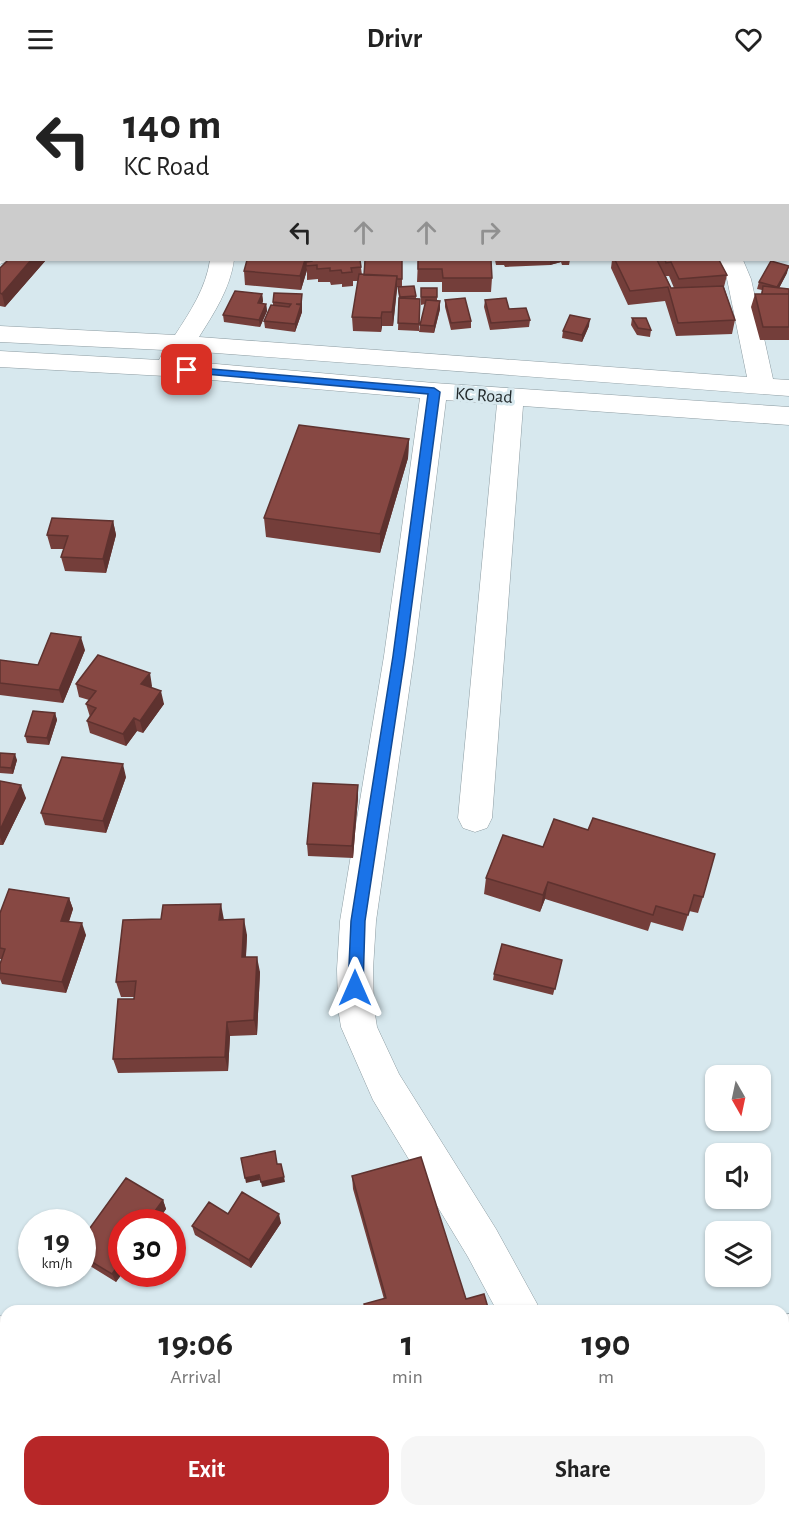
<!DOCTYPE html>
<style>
:root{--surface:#fff;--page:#f6f6f6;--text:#222;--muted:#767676;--accent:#b72728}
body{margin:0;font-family:"Alegreya Sans",sans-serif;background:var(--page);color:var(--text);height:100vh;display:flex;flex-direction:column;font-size:22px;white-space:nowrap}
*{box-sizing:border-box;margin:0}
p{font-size:20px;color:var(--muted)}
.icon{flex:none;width:33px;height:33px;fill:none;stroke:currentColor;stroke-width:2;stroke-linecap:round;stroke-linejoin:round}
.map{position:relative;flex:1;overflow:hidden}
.side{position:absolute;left:0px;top:1227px;width:789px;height:212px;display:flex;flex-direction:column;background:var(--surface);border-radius:18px 18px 0 0;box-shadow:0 2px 4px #0004}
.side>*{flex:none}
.hud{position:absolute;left:0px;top:0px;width:789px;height:183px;box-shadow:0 2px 4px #0004;background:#fff;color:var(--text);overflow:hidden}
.needle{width:39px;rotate:171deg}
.controls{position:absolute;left:705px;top:987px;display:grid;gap:12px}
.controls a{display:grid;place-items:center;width:66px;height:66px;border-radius:12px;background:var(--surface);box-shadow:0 2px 4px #0004;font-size:30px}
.speed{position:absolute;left:18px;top:1131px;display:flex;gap:12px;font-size:30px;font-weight:700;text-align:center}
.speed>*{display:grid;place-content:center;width:78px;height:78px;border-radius:50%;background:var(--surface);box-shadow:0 2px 4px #0004;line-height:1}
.speed small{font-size:15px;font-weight:400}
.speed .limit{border:9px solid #d22;background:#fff;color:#111}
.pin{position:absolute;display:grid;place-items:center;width:51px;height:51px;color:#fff;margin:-26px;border-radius:12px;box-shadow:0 3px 9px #0006}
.me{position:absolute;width:66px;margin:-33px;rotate:0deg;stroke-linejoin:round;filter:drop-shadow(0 0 4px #0008)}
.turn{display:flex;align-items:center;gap:21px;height:126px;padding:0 24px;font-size:27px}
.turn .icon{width:78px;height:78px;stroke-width:2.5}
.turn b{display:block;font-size:42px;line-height:51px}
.lanes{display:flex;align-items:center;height:57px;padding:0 24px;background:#0003;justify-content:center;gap:30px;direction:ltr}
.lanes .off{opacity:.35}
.eta{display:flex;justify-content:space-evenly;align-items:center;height:102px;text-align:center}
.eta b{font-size:36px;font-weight:700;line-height:42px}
.cta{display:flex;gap:12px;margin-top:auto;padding:12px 24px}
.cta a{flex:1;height:69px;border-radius:18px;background:var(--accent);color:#fff;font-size:24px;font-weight:700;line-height:69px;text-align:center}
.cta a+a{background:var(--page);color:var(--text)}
header{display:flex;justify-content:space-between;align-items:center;height:78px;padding:0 24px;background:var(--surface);font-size:27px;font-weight:700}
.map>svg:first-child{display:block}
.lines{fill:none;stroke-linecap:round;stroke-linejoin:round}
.street-casing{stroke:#8d9ca2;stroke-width:1}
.path{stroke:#818d91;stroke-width:4.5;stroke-dasharray:5 4;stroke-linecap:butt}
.street{fill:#fff;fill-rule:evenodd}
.wall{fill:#743e3a;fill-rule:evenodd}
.shaded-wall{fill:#5e322f}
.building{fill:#874843;stroke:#5e322f;stroke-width:1.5}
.route{fill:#1a73e8;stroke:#114b97;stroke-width:1.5}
.labels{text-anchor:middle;stroke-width:6;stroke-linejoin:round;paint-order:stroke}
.far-street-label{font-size:18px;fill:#232a2c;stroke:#d7e8ee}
</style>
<header><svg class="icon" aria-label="menu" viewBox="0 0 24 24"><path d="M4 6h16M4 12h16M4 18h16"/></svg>Drivr<svg class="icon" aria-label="heart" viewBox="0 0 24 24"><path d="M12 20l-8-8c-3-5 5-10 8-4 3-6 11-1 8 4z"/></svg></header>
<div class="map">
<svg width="789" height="1438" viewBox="0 0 789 1438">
<rect width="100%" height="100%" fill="#d7e8ee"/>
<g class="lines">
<defs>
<path id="street" d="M85 0H106L107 2H86Z
M619 0H641L642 2H620Z
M0 170 2 182H11L0 186Z
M210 182H234C230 211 214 235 199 259L747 299 727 201 719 182H743L751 201 773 301 789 302V318L189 273 182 283 434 305 789 329V347L523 328 492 740 487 750 475 754 463 750 458 740 497 326 446 322 414 578 376 843 373 891 374 930 377 949 399 996 496 1151 541 1233H497L468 1179 373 1022 341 949 338 930 337 891 340 843 384 578 420 320 165 298 0 289V273L159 282 164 272 0 264V248L175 257C190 234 206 210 210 182Z
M789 1236V1278L783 1279V1237Z
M0 1238 6 1239V1281L0 1280Z"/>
</defs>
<use href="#street" class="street-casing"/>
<path class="path" d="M430 1432V1438"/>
<use href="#street" class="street"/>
</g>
<path class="wall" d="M0 0H18L17 1 0 2Z
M25 0H80V2H26Z
M303 0H377L378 2H303Z
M392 0H444V2H393Z
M449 0H600L585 2H450Z
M775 0H789V13H788V2H776Z
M788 18H789V83L788 81Z
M0 29 2 30V65L0 64Z
M788 93 789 95V118H788Z
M8 182H46L5 229 0 228V190Z
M247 182H309V183H311V182H360L362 197H364L402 182V209H397L393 248H382L381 254 353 253 352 239 358 203H353V208L342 209V206L331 207 330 204H318V201L307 202V192L301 212 245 207 244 193Z
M418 182 492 200 491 214H442V204H417Z
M495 182H570L569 187H562L561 184 550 187 505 189 504 187H496Z
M612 182H719L727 197 724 209 735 242 732 256 676 258 665 223 628 227 611 190ZM666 198H669L674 210H671Z
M787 195 779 210 789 211V262H760L751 229 755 216H761L762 212 757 211 759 204Z
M398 209 416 218V221H420L419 253 398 252 399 220Z
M421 210H437V223L440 231 434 255 419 254 420 247 425 226 421 227Z
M262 216 263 223 262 226H266L267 233 260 249 224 244 223 237Z
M302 216V234L295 254 265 250 264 243 273 228V224Z
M445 222 471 243V250L451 252 445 229Z
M485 222 509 231 530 242 529 249 490 252 484 229Z
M632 240 651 252 650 259 637 257 631 247Z
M589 248 582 264 562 260 563 253Z
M409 361 408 380 380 475 266 459 264 440Z
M113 443 116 457 106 495 65 493 61 479 64 471H51L47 457Z
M85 572 63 625 0 617V582L38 587Z
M76 606 152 608 151 610 164 626 143 655 137 653 126 668 90 655 87 643 90 639 86 626 89 622 79 619Z
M55 635 57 642 49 667 27 665 25 658Z
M0 675 17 682 13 696 0 695Z
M126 699 106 755 45 747 41 735Z
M0 703 26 720 3 767H0Z
M358 707V719L353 780 308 778 307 766Z
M503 757 703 819 698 835 689 833 683 853 651 844 648 853 545 821 540 834 484 816 486 800Z
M69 820 73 831 69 844 86 857 66 915 2 906 0 901V886L2 881H0V835Z
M224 842 247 857 246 879 260 894 257 957 230 958 228 993 118 995 113 981 134 919H121L116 904Z
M562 882 553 917 493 902 494 896Z
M352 1098 466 1221 489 1233H364V1226L384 1221 353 1111Z
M163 1122 166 1131 116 1204 82 1183V1161Z
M228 1136 281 1145 251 1190 195 1157 192 1148Z"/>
<path class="shaded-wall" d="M179 0H198L190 2H179Z
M269 0H300V2H262Z
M2 144V162L0 164V146Z
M31 182H46L5 229 2 216Z
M305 182H309V184L306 188 307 192 301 212 300 198Z
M550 182H561V184L550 187Z
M789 188 787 195 776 216 777 209Z
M397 198V212L393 248 392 234Z
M262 216 263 223 259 232 258 225Z
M302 216V234L295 254V246L301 229Z
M440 223V231L434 255V248Z
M266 226 267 233 260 249 259 242Z
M382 234V248L381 254V240Z
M590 241 589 248 582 264V257Z
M409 361 408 380 380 475V456Z
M113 443 116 457 106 495 103 481Z
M81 559 85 572 63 625 59 612Z
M150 595 152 608 144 619 141 606Z
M161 613 164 626 143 655 140 643Z
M55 635 57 642 49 667 47 660Z
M134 640 137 653 126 668 123 656Z
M15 676 17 682 13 696 11 690Z
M123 686 126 699 106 755 103 743Z
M21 707 26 720 3 767 0 759V752Z
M358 707V719L353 780 352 768Z
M548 804 545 821 540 834 543 817Z
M69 820 73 831 65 854 61 843Z
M221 826 224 842H219Z
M244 841 247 857 245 894 242 879Z
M82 845 86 857 66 915 62 904Z
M257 879 260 894 257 957 254 942Z
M227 944 230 958 228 993 225 979Z
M259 1097 260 1102 246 1105 245 1100Z
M284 1099 285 1104 262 1109 261 1104Z
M163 1122 166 1131 157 1144H147Z
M279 1136 281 1145 251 1190 249 1182Z
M122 1182V1196L116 1204 112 1196Z"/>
<path class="building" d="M36 0H64V2H36Z
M121 0H167V1L154 2H121Z
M204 0H269L262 2H205Z
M339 0H377L378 2H339Z
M424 0H427V2L396 1Z
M478 0H560L537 2H478Z
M680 0H721L722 2H682Z
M788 18H789V46L788 44Z
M0 29 2 30V54L0 53Z
M788 93 789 95V105H788Z
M2 110V121H0V112Z
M0 126 2 127V144L0 146Z
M788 129H789V148H788Z
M8 182H31L2 216 0 215V190Z
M247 182H305L300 198 244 193Z
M312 182H360L361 189 351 190 352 194 342 195 341 192 330 193V190L317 191V187L306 188V184L312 183Z
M365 182H402V201H397V198L364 197Z
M418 182H491L492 200H443L442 191H418Z
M615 182H657L671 210 723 208 735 242 678 245 668 209 630 213Z
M665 182H719L727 197 679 201 671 184 666 185Z
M771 183 789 188 777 209 759 204Z
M359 196 397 198 392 234H382L381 240 352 239Z
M414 208 416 218 400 219 398 209Z
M763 208 789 211V216H762Z
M421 210H437V219H421Z
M235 213 262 216 258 225 266 226 259 242 223 237Z
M274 215 302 216 301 226H296L301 227 295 246 264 243 271 227 289 229 291 226 273 224Z
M755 216H789V249H763Z
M399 220 420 221 419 246 398 245Z
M465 220 471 243 451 245 445 222Z
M506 220 509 231 526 230 530 242 491 245 485 222Z
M426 222 440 223 434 248 420 247Z
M570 237 590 241 582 257 563 253Z
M632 240H646L651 252 638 250Z
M299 347 409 361 380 456 264 440Z
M52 440 113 443 103 481 61 479 68 458 47 457Z
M51 555 81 559 59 612 0 605V582L38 587Z
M98 577 150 595 141 606 161 613 140 643 134 640 123 656 87 643 96 630 86 626 96 613 76 606Z
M33 633 55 635 47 660 25 658Z
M0 675 15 676 11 690 0 689Z
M62 679 123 686 103 743 41 735Z
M0 703 21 707 0 752Z
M313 705 358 707 352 768 307 766Z
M593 740 715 776 703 819 694 817 688 837 656 828 653 837 548 804 543 817 486 800 503 757 543 769 554 741 588 752Z
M9 811 69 820 61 843 82 845 62 904 0 895V886L5 871 0 870V835Z
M221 826 219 842 244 841 242 879H257L254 942 227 944 225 979 113 981 118 921H134L136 903 116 904 123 842 161 841 163 827Z
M502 866 562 882 555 911 494 896Z
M275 1073 277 1086H281L284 1099 261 1104 259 1097 245 1100 241 1080Z
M421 1079 466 1221 484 1216 489 1233H366L364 1226 386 1220 352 1098Z
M126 1100 163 1122 147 1144H122V1182L112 1196 82 1178V1161Z
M242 1114 279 1136 249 1182 192 1148 209 1124 228 1136Z"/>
<path class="route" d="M187 289 434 310 440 314 405 578 365 843 363 910 361 915 355 917 350 915 348 910 351 843 393 578 428 316 183 294V290Z"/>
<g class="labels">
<g class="far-street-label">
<text transform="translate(484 317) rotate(4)" y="6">KC Road</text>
</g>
</g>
</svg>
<div class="controls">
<a><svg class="needle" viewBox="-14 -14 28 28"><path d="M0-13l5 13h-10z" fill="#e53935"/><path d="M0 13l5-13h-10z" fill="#767676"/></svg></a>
<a><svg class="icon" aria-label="sound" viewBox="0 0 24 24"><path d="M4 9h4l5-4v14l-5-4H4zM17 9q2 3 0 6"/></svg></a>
<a><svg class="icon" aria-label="layers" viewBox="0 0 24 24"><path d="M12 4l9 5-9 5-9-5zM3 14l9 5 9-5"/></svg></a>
</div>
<div class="speed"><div>19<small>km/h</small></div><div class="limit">30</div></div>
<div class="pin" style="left:187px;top:292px;background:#d93025"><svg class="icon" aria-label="arrive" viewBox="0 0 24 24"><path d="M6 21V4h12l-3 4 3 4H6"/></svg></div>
<svg class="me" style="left:355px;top:910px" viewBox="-20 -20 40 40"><path d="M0-17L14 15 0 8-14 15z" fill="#1a73e8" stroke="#fff" stroke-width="4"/></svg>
<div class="hud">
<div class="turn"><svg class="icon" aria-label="left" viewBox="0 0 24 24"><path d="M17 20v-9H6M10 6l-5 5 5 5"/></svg><div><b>140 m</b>KC Road</div></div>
<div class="lanes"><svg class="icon" aria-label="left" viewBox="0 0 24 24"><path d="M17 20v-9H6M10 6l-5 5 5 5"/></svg><svg class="icon off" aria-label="ahead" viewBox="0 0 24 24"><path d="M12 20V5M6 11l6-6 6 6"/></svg><svg class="icon off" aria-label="ahead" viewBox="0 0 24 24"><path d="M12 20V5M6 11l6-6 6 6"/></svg><svg class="icon off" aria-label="right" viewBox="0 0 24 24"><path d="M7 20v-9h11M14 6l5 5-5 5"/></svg></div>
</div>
<section class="side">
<div class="eta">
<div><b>19:06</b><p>Arrival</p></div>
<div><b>1</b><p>min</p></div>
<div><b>190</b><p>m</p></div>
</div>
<div class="cta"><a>Exit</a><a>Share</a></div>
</section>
</div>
